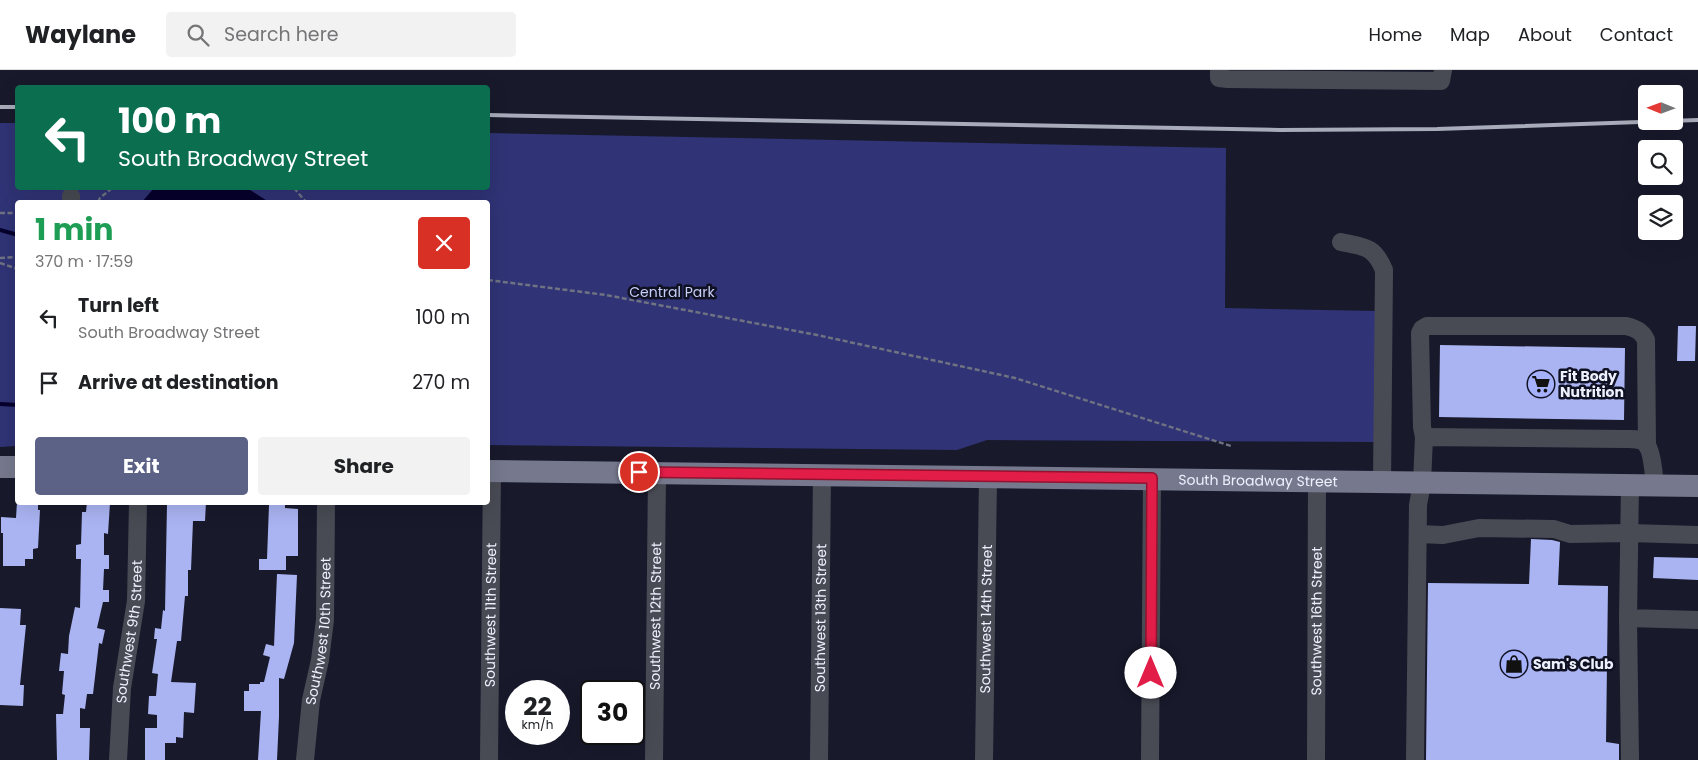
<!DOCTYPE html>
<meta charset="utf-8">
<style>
:root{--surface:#fff;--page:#f2f2f2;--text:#202124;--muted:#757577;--line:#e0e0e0;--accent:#5c6285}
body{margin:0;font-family:Poppins,sans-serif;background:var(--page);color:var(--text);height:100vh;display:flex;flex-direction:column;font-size:19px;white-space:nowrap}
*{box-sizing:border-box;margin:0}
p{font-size:16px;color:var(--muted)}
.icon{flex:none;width:28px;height:28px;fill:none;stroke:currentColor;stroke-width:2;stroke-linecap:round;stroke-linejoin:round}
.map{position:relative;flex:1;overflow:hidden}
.details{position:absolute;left:15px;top:130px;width:475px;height:305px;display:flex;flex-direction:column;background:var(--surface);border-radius:5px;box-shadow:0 5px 20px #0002}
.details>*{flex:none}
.top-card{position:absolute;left:15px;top:15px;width:475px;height:105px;border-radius:5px;box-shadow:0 5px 20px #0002;background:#0b6e4f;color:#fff;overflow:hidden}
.needle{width:32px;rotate:271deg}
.fabs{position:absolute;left:1638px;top:15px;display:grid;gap:10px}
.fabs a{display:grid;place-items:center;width:45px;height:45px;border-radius:5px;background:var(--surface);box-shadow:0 5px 20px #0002;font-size:25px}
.speed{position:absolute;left:505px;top:610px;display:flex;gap:10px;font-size:25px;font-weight:700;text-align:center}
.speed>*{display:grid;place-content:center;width:65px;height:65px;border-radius:50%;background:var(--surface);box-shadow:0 5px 20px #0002;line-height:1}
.speed small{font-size:12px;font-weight:400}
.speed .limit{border:2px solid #111;border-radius:8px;background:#fff;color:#111}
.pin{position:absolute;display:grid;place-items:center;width:42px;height:42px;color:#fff;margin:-21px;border:2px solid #fff;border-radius:50%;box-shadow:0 1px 5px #0007}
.me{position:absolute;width:55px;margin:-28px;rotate:0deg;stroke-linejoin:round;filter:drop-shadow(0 0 4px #0008)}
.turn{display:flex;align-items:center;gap:18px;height:105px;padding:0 20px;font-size:22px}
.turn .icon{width:65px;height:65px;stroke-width:2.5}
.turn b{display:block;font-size:35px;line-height:42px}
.round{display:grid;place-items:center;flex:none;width:52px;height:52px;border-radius:5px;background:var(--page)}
.overview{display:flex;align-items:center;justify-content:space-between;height:85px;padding:0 20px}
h1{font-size:30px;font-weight:700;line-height:38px;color:#1e9e55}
.cta{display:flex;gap:10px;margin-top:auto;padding:10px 20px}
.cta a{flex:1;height:58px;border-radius:5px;background:var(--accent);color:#fff;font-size:20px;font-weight:700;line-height:58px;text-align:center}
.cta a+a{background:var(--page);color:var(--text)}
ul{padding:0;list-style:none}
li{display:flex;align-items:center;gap:15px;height:65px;padding:0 20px}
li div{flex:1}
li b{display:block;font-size:19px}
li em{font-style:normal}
header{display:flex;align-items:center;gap:30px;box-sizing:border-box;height:70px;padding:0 25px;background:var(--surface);border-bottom:1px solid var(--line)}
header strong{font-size:24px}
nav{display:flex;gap:28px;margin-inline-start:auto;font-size:18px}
.search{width:350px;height:45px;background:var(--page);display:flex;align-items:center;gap:12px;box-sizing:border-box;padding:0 18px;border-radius:5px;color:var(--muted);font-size:19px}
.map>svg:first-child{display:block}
.green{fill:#303375}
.water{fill:#06002d}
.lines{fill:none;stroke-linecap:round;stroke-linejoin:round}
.stream{stroke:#06002d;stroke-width:4}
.building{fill:#aab4f2}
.path{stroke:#6f7282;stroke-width:2.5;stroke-dasharray:5 2.5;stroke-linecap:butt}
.minor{stroke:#494b54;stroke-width:18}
.major{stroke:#76798d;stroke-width:22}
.rail{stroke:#a8abb9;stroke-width:4}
.route-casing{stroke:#92132f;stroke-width:12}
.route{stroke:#e11d48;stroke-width:9}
.labels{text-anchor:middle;stroke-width:5;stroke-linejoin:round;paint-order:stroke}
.park-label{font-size:14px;fill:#c6cdf6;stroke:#0f1122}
.poi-label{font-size:14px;font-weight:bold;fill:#edf0fd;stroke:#0f1122;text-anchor:start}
.street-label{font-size:14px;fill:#edf0fd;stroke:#0f1122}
</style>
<header>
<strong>Waylane</strong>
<div class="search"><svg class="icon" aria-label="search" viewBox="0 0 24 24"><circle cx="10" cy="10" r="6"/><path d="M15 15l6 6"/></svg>Search here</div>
<nav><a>Home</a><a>Map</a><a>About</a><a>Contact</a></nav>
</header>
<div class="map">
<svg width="1698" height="690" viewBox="0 0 1698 690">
<rect width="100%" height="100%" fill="#181a2c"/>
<path class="green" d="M0 53H17L18 118H488V63L1226 78 1225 238 1376 241V372L987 370 957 380 488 375V132H18L17 376 0 377Z"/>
<path class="water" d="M154 118H247L269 132H142Z"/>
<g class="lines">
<path class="stream" d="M0 160 18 165
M0 334 18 335"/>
</g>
<path class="building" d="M1678 256H1696L1695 291H1677Z
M1440 275 1625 278 1624 350 1439 347Z
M17 432H38V440H40L38 478 33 479V489H25V496H3V463H1V447L16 448Z
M87 432 110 433 108 464 104 463V485H109V499H104L103 520H109V532H103L97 558 105 560 102 574 99 573 93 624H87L85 639 80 638V658H90L89 690H57L56 644H63L65 625 62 624 64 601H59L61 583 68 584 69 566 75 537 80 538 81 489H76V475L81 474 82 442H86Z
M178 432H206L205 451H193L191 500H188V526H185L181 571H177L171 612 196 613 194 643 184 642 183 668 176 667V673H165V690H145V658H157V645L148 644 149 626H156L158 604 152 603 157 569H154L155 558 161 559 163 540 165 541 167 434 178 435Z
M269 435H285V438L298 439V486H286V500H259V489H267Z
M1531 469 1552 470 1560 472 1558 515 1608 516 1606 672 1619 674V690H1426L1428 513 1529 514Z
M1654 487 1698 488V510L1653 508Z
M277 504 297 505 294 573 284 609 279 608V647L277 690H258L261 641H244V621H249V614H260V612H264L270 587 263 585 266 574 274 576Z
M0 538 21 539 20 555H26L20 615H24L23 636 0 635Z"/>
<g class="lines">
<path class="path" d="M294 118 306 132
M98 132 100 128 112 118
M0 143H18
M0 188 18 187
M0 193 18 199
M488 210 606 225 817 265 1015 308 1231 376"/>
<g class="minor">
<path d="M1219 0V8L1228 9 1441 11 1443 0"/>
<path d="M71 132V126"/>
<path d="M1341 172C1365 177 1374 176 1384 200L1382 412"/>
<path d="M1424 367 1422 357 1420 263 1422 259 1427 256H1626C1635 258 1642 261 1646 270L1647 376"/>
<path d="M1630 415 1628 548 1698 550"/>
<path d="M1418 464 1443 465 1479 458 1554 459 1570 464 1629 463 1698 465"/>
<path d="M1628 548 1630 690"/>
<path id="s1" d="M118 690 122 618 136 531 138 432"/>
<path id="s2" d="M305 690 311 630 320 590 325 550 326 432"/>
<path id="s3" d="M489 690 492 401"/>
<path id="s4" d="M654 690 657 403"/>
<path id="s5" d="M819 690 822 405"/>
<path id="s6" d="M984 690 988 407"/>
<path d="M1150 690 1152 408"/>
<path id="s7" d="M1316 690 1317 411"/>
<path d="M1415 690 1418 435 1422 413 1424 367 1623 369C1630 369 1638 368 1644 372 1652 377 1654 406 1655 416"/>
</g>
<g class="major">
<path d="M0 397H18"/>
<path id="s8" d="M488 401 1698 416"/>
</g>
<path class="rail" d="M0 37H18
M488 45 1280 60 1437 59 1698 50"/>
</g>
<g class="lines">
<defs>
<path id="route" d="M639 402 1152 408 1151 603"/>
</defs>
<use href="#route" class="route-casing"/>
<use href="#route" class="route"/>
</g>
<defs>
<symbol id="supermarket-disc" viewBox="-11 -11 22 22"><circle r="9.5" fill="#a6b1fc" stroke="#0f1122"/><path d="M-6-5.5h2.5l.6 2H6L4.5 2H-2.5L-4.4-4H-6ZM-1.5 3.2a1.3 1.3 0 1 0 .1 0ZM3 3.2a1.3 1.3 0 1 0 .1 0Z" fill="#111"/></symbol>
<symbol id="shop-disc" viewBox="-11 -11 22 22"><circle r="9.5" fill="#a6b1fc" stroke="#0f1122"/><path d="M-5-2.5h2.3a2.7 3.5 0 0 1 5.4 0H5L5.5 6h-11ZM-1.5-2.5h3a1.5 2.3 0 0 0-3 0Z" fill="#111"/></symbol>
</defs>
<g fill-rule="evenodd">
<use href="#supermarket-disc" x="1525" y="298" width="32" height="32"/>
<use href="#shop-disc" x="1498" y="578" width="32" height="32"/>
</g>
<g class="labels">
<g class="park-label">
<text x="672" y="227">Central Park</text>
</g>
<g class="poi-label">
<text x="1560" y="311">Fit Body<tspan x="1560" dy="16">Nutrition</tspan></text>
<text x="1533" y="599">Sam's Club</text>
</g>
<g class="street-label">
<text dy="5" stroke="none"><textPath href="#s8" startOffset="770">South Broadway Street</textPath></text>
<text dy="5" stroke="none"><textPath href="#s3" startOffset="145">Southwest 11th Street</textPath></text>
<text dy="5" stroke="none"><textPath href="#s4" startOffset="144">Southwest 12th Street</textPath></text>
<text dy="5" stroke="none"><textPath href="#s5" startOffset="142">Southwest 13th Street</textPath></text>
<text dy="5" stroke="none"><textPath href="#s6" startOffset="141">Southwest 14th Street</textPath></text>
<text dy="5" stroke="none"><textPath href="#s7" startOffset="139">Southwest 16th Street</textPath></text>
<text dy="5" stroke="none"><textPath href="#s1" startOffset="129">Southwest 9th Street</textPath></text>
<text dy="5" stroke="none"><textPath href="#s2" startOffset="130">Southwest 10th Street</textPath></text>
</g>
</g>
</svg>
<div class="fabs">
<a><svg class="needle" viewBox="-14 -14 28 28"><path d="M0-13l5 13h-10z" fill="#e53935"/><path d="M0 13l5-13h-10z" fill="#757577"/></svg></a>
<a><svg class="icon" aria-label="search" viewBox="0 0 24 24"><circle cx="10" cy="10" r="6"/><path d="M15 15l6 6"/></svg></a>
<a><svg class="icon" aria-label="layers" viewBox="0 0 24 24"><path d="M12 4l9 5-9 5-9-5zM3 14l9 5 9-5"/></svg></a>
</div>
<div class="speed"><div>22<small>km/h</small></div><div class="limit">30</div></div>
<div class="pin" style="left:639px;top:402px;background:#d93025"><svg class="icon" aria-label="arrive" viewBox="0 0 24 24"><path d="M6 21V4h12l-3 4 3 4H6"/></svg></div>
<svg class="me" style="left:1151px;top:603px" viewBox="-20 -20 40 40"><circle r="19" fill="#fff"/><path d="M0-13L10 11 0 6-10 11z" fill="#e11d48"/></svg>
<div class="top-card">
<div class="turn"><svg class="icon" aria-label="left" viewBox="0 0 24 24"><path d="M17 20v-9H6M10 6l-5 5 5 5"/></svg><div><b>100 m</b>South Broadway Street</div></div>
</div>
<section class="details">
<div class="overview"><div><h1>1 min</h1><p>370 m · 17:59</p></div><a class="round" style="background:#d93025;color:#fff"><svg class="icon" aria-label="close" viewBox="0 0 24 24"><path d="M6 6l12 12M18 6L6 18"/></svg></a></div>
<ul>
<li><svg class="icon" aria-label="left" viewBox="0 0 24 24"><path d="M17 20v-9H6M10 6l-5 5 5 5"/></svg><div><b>Turn left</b><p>South Broadway Street</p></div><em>100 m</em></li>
<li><svg class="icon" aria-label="arrive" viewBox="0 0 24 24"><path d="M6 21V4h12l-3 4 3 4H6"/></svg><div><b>Arrive at destination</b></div><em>270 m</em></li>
</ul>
<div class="cta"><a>Exit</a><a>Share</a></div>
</section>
</div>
